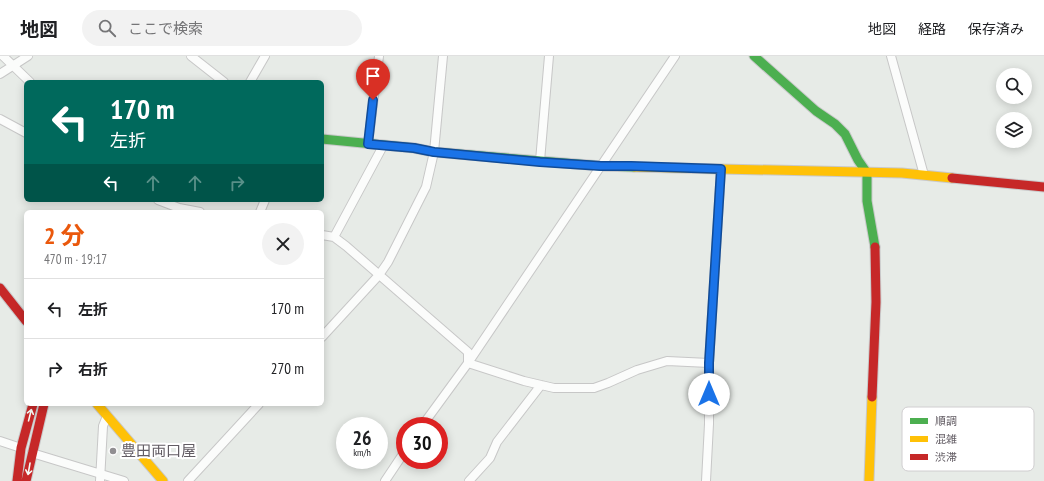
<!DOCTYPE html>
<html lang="ja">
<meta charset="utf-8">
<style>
:root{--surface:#fff;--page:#f2f2f2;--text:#202124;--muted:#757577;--line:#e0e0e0;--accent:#ea580c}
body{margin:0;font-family:"PT Sans Narrow","Noto Sans JP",sans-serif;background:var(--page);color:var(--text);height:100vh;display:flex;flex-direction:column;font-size:15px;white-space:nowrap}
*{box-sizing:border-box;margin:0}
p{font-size:13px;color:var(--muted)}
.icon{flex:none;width:22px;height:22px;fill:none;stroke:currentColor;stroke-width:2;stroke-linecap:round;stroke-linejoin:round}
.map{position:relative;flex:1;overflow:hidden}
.side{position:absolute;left:24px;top:154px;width:300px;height:196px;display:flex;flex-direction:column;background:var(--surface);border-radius:6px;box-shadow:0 2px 10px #0003}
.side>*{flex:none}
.top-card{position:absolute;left:24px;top:24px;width:300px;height:122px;border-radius:6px;box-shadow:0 2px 10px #0003;background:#00695c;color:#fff;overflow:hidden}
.tools{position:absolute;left:996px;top:12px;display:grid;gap:8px}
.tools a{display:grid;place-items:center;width:36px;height:36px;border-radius:50%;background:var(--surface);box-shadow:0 2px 10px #0003;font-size:20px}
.speed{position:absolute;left:336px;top:361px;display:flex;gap:8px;font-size:20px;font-weight:700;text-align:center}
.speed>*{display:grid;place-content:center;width:52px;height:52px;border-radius:50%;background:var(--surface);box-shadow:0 2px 10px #0003;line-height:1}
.speed small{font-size:10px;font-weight:400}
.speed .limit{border:6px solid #d22;background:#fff;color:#111}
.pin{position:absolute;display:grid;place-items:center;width:34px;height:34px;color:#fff;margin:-41px -17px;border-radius:50% 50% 50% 0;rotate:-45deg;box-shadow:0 0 4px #0007}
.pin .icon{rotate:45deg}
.me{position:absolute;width:44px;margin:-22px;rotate:0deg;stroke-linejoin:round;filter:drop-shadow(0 0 3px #0008)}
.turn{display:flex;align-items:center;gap:14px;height:84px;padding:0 20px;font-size:18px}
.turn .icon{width:52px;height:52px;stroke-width:2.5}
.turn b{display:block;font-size:28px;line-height:34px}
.lanes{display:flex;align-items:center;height:38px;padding:0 20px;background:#0003;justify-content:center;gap:20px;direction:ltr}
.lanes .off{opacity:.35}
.round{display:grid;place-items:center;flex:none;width:42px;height:42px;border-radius:21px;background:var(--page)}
.overview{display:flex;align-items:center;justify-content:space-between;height:68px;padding:0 20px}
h1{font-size:24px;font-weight:700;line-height:30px;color:var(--accent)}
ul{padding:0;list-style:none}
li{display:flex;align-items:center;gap:12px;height:60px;padding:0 20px;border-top:1px solid var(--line)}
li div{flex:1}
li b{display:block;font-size:15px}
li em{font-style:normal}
header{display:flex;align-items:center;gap:24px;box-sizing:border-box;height:56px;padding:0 20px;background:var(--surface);border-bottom:1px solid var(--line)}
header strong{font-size:19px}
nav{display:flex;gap:22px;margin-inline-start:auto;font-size:14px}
.search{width:280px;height:36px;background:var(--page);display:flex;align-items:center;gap:10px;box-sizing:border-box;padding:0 14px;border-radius:22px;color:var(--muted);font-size:15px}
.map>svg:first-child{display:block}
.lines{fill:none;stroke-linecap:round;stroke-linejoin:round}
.street-casing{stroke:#c7c7c7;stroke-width:10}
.fast-casing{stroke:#c9c9ca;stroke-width:11}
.slow-casing{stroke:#c9c9ca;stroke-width:11}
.jam-casing{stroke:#c9c9ca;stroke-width:11}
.street{stroke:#fbfcfb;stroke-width:8}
.fast{stroke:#4caf50;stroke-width:9}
.slow{stroke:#ffc107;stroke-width:9}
.jam{stroke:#c62828;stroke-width:9}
.oneway{stroke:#f6fbf6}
.route-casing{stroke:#114b97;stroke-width:10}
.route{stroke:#1a73e8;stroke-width:7}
.poi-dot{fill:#918f92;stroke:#fff;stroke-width:1.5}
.labels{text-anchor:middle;stroke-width:4;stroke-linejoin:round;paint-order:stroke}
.poi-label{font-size:15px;fill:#635d64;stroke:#fff;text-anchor:start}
.key{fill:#fff;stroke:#d0ced0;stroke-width:1}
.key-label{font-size:11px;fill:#635d64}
</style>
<header>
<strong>地図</strong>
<div class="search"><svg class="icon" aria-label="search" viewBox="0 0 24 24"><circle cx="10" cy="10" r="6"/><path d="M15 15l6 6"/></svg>ここで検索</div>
<nav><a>地図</a><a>経路</a><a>保存済み</a></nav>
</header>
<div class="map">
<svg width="1044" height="425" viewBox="0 0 1044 425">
<rect width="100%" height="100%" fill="#e7ebe7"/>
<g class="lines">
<defs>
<path id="street" d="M3 0 30 26
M191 0 224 26
M891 0 924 119
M0 18 28 0
M250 26 265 0
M0 63 26 77
M368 88 379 0
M540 105 549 0
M158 144 179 152 200 156
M260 156 265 144
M322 179 334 181 346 190 468 296V307
M334 181 383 90
M322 281 379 219 388 206 426 131 434 96 443 0
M468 307 524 325 554 332H594L608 327 637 314 667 305 709 307
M422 370 468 307 675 0
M0 385 21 392
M32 397 124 425
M100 425 103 370 107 360
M188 425 259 348
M385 425 405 395
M469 425 490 402 497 386 541 329
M706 425 709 368V307L721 113"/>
<path id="fast" d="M754 0 816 55 835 68 845 78 858 104 867 117V145L875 191
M322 83 414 92 434 96 601 110 634 111"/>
<path id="slow" d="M634 111 902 117 952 122
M97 348 163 425
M869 425 872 341"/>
<path id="jam" d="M952 122 1044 131
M0 232 26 265
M872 341 876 246 875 191
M17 425 21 392 33 348
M26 425 44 348"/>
</defs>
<use href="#street" class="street-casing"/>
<use href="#fast" class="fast-casing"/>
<use href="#slow" class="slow-casing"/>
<use href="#jam" class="jam-casing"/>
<use href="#street" class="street"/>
<use href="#fast" class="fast"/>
<use href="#slow" class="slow"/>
<use href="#jam" class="jam"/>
</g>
<defs><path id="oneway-shaft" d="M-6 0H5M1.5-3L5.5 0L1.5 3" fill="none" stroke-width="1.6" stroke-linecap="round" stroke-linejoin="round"/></defs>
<g class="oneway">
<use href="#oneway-shaft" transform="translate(30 359) rotate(-76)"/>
<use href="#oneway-shaft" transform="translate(29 413) rotate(100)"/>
</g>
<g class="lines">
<defs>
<path id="route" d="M373 44 368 88 414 92 434 96 540 106 601 110H631L721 113 709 307V338"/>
</defs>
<use href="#route" class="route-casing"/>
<use href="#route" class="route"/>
</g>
<circle class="poi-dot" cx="113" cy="395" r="4"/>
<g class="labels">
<g class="poi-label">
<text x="121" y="400">豊田両口屋</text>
</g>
</g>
<rect x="902" y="351" width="132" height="64" rx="6" class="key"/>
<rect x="910" y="362" width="18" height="6" fill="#4caf50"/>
<rect x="910" y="380" width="18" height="6" fill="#ffc107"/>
<rect x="910" y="398" width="18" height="6" fill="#c62828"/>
<g class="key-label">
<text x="935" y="369">順調</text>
<text x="935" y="387">混雑</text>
<text x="935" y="405">渋滞</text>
</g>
</svg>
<div class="tools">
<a><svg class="icon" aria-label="search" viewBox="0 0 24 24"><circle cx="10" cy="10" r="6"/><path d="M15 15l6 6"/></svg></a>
<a><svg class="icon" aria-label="layers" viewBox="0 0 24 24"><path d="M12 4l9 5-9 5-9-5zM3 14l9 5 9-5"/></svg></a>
</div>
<div class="speed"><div>26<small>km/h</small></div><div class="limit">30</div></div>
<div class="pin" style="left:373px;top:44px;background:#d93025"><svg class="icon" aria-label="arrive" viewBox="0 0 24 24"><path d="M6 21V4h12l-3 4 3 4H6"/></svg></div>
<svg class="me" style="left:709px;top:338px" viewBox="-20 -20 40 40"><circle r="19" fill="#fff"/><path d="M0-13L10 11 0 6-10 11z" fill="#1a73e8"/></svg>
<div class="top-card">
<div class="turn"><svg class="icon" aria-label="left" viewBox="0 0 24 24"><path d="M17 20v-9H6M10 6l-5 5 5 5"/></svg><div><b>170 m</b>左折</div></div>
<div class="lanes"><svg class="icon" aria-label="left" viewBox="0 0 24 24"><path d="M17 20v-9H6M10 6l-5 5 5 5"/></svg><svg class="icon off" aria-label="ahead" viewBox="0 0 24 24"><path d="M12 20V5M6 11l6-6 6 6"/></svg><svg class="icon off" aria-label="ahead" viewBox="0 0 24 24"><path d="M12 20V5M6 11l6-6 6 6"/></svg><svg class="icon off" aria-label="right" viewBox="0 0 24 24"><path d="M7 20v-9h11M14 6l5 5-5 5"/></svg></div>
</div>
<section class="side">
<div class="overview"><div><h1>2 分</h1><p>470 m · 19:17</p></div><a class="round"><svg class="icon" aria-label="close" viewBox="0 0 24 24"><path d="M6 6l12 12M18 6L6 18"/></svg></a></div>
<ul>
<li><svg class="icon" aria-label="left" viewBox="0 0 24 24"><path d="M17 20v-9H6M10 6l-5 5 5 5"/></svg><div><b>左折</b></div><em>170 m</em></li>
<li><svg class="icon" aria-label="right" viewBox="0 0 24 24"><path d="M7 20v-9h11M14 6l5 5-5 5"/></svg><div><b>右折</b></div><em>270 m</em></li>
</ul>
</section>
</div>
